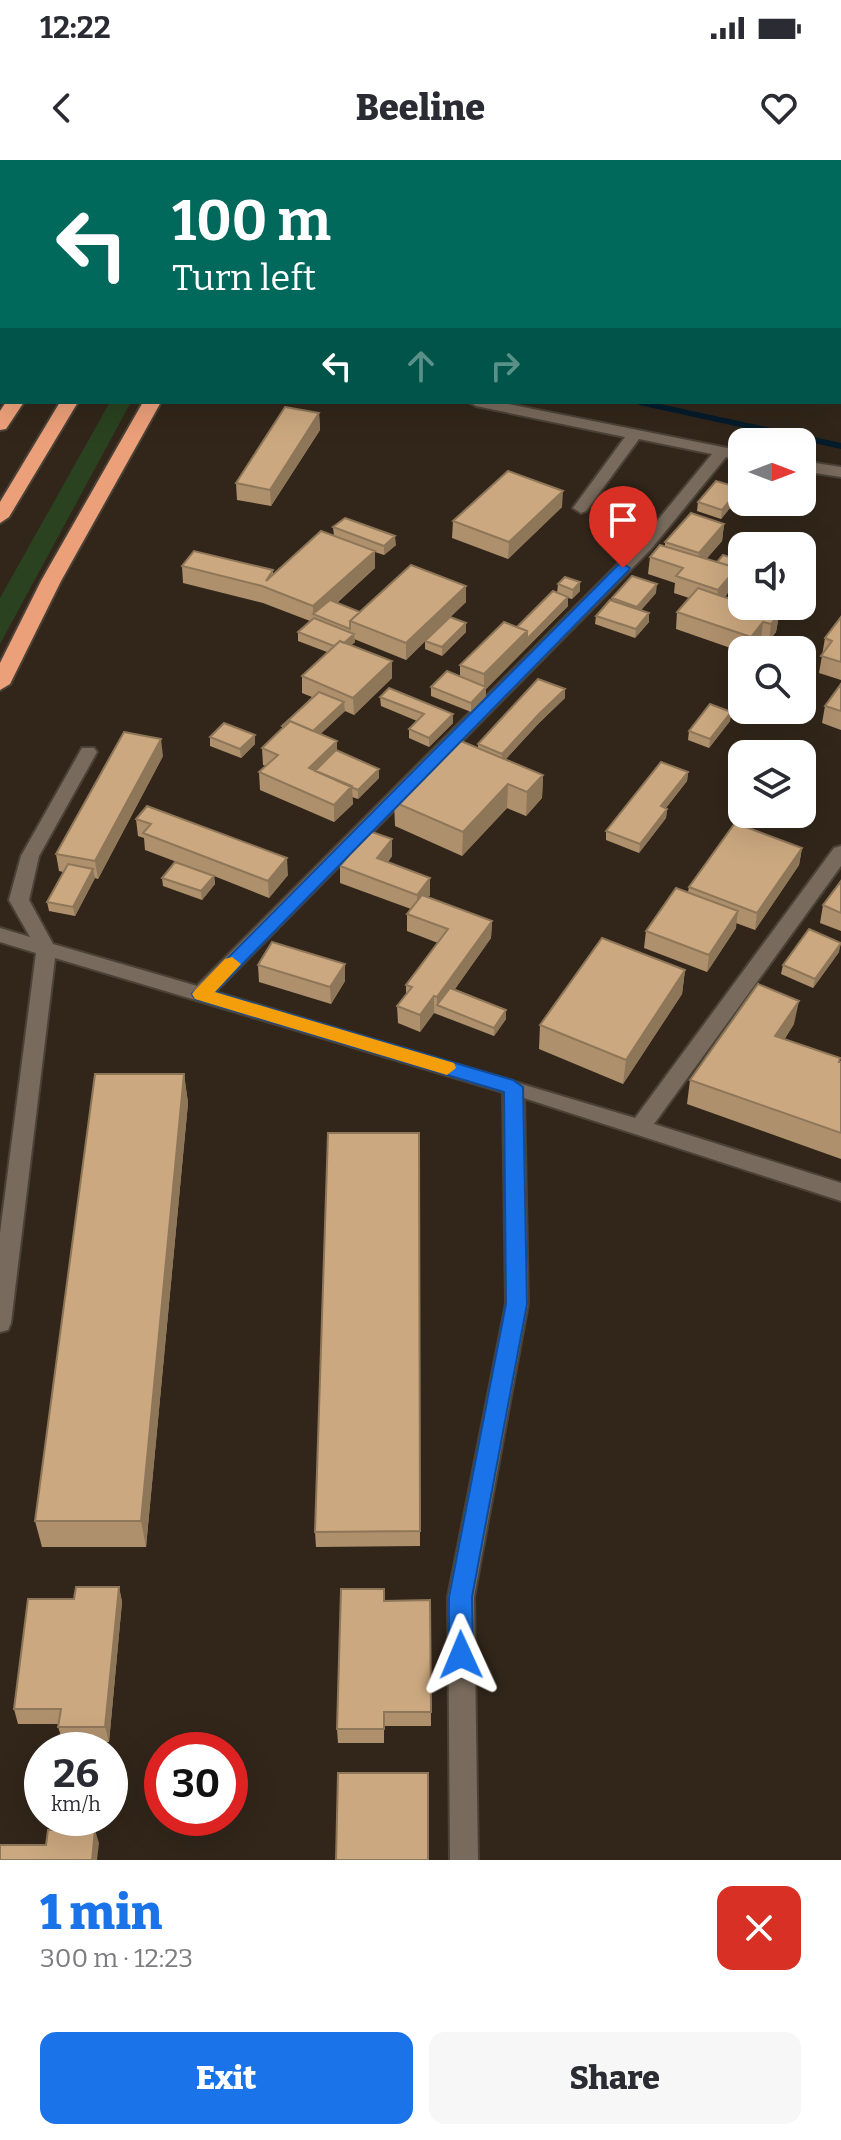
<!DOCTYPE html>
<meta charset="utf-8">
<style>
:root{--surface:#fff;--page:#f7f7f7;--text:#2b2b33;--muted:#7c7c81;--accent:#1a73e8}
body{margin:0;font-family:Bitter,serif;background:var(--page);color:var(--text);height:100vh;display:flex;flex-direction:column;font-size:30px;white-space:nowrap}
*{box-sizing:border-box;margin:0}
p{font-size:26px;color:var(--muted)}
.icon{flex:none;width:44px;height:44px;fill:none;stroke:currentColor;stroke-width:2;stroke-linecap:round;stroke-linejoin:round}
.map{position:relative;height:1700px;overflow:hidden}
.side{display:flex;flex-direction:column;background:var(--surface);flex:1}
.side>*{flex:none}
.guide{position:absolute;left:0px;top:0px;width:842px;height:244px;box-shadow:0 8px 32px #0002;background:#00695c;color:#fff;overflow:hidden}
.needle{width:52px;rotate:90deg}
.tools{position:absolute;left:728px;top:268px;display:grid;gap:16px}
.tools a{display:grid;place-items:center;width:88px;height:88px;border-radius:16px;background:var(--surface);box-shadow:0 8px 32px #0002;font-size:40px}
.speed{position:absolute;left:24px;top:1572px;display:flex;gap:16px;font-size:40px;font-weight:700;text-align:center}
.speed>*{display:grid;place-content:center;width:104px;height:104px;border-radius:50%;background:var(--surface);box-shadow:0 8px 32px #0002;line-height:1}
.speed small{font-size:20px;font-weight:400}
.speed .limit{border:12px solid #d22;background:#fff;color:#111}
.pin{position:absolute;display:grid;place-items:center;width:68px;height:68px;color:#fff;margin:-82px -34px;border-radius:50% 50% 50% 0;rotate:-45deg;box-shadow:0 0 8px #0007}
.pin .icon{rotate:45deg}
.me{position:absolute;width:88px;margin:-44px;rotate:359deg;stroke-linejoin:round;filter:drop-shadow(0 0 6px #0008)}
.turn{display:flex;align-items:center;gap:28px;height:168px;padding:0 40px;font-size:36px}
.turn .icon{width:104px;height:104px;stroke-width:2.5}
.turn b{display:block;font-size:56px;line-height:68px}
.lanes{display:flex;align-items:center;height:76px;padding:0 40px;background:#0003;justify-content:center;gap:40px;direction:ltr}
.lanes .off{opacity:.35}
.round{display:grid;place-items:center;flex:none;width:84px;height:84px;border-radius:16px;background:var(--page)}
.headline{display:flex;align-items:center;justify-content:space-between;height:136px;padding:0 40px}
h1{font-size:48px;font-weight:800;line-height:60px;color:var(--accent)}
.cta{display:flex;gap:16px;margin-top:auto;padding:16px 40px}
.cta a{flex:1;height:92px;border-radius:16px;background:var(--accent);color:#fff;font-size:32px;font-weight:800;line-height:92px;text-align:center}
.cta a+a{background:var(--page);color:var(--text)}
.status{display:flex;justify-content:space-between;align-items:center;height:56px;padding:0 40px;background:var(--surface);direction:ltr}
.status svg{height:22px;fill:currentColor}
header{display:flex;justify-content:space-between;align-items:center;height:104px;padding:0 40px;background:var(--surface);font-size:36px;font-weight:800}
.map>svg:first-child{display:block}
.green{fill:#2a4220}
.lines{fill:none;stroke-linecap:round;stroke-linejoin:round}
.stream{fill:#051c2b;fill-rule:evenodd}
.minor-casing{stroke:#4b4237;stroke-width:4}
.highway-casing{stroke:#4b4237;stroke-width:4}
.minor{fill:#786a5c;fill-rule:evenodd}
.highway{fill:#eca07a;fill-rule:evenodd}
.wall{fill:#af906d}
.shaded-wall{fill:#8e7659}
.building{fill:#cba87f;stroke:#8e7659;stroke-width:2}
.route{fill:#1a73e8;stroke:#114b97;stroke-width:2}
.slow{fill:#f59e0b}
</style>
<div class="status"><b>12:22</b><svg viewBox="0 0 49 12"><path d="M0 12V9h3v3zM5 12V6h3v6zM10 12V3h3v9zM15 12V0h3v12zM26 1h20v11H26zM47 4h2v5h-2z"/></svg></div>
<header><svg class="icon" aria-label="back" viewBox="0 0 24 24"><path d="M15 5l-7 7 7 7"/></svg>Beeline<svg class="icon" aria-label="heart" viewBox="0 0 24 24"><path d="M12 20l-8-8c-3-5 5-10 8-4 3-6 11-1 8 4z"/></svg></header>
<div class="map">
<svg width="841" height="1700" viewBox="0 0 841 1700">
<rect width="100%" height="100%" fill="#32261a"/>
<path class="green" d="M110 242H131L0 484V438Z"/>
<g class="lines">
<path class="stream" d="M635 242H651L841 283V289L639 245Z"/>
<defs>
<path id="minor" d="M610 0H623L624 2H611Z
M469 242H498L742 291V301L726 297 651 389 215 832 635 958 834 688 841 686V706L654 964 841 1023V1041L524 938 528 1144 474 1437 478 1700H450L448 1437 506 1144 503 932 55 798 11 1163 8 1170 0 1172V1073L36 793 0 782V768L30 777 9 740 21 696 82 588H94L97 592 39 696 29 740 53 784 197 826 639 383 712 294 639 279 586 351 581 353 573 348 625 277 476 246Z
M802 301 841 307V317L802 311Z"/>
<path id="highway" d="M2 148V160L0 161V149Z
M6 242H24L6 269 0 270V251Z
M60 242H78L9 357 0 363V342Z
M143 242H161L61 421 10 524 0 530V503L41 421Z"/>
</defs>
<use href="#minor" class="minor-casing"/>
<use href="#highway" class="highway-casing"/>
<use href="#minor" class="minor"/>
<use href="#highway" class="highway"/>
</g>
<path class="wall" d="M830 0H841V14L840 2H831Z
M319 253 320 270 271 346 237 340 236 323Z
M740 328 739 337 721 359 697 351 698 342Z
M562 347 508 399 452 378 453 361Z
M724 364 722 381 706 399 717 402 742 401V426L734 424 725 437 779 455 776 472 769 481 761 479 752 490H742V492L676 469 677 452 689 438 674 433 675 423 648 414 650 397 665 387V382Z
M333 367 396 385 384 395 375 392V408L337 443 360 452 466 426V442L443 464 466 463V472L442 496 425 489V481L406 500 354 479 355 482 351 485 392 518 354 555 345 551 320 574 337 591 379 618 358 639 352 637 353 644 334 662 260 630 259 612 266 606 263 605 262 588 282 569V566L312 537 302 533V516L327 492 298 481V472L310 461 263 443 183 423 182 406 273 410V415L334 376Z
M580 422V431L572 439 568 438V446L486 529V536L471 552 431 536V527L460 517V505L517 467 557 433 558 424Z
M656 433 641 450 649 462 635 478 595 464 596 456 612 441V438Z
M841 457V520L819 513 825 478Z
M841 524V570L822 563 825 546Z
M380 537 453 563 429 587 409 578V569L417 561 381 546Z
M565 538 539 563 506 599 543 615 542 638 526 656 507 648 462 696 395 666 394 642 478 588V584Z
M731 552 730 561 709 588 688 580 689 571Z
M210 577 255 584 241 598 210 586Z
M163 596 98 719 95 718 75 756 49 751 47 742 63 712 59 711 56 694Z
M688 612 687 621 666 648 667 649 666 658 639 693 606 680V671Z
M136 659 288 715 269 738 214 716 215 724 202 740 163 726 162 718 190 707 145 690 144 678 138 676Z
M802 688 799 705 755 770 736 763V768L707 812 644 788 646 771 688 732 689 727Z
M392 696 388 702 430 718V735L428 737 492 761 491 778 455 829 506 850V859L494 876 434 853 420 872 398 863 397 846 406 834V825L438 783 407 771V754L411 749 340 723V706Z
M841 721V771L820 763 823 745Z
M839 792 813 828 781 814 783 805Z
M258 805 345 821 331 844 259 822Z
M685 810 682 834 623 924 539 889 540 865Z
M794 864 784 880 841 902V999L687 944 690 920Z
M184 914 188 943 146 1387H42L35 1361Z
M419 973 420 1386 316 1387 315 1372Z
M119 1427 122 1442 109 1582H63L58 1567 59 1564H18L14 1549 74 1439Z
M430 1440 431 1566H384V1583H338L337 1569 385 1441Z"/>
<path class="shaded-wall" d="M319 253 320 270 271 346 270 330Z
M740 328 739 337 721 359 722 350Z
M563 331 562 347 508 399 509 382Z
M724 364 722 381 697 410 699 393Z
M395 376 396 385 384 395V386Z
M375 391V408L321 457 313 454V446Z
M737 408 734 425 716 447 718 430Z
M580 422V431L572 439 573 430Z
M657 424 656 433 636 456 637 447Z
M466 426V442L406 500V483Z
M568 437V446L486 529V536L471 552V543L484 530V514L527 471Z
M649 453V462L635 478 636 469Z
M779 455 776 472 769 481 771 464Z
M763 462 761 479 752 490H749L751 477Z
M466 463V472L442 496V487Z
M354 474 355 482 339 497V488Z
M392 501V518L354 555 353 538Z
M565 529V538L539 563 502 603V594L539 554Z
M344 542 345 551 308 586V577Z
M731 552 730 561 709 588 710 579Z
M453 554V563L429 587V578Z
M255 575V584L241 598 240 589Z
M161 579 163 596 98 719 95 701Z
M337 581V598L321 614 309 608Z
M379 609V618L358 639V630Z
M688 612 687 621 660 655 661 646Z
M543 615 542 638 526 656 527 632Z
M508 624 507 648 462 696 463 672Z
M352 626 353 644 334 662V645Z
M667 649 666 658 639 693 640 684Z
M392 679V696L377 715V698Z
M802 688 799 705 755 770 757 753Z
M287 698 288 715 269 738 268 721Z
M93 709 95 718 75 756 73 747Z
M214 716 215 724 202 740 201 731Z
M430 718V735L417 752V735Z
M738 751 736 768 707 812 709 795Z
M492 761 491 778 442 847 437 845V854V837Z
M841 783 839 792 813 828 815 819Z
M345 804V821L331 844 330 827Z
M685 810 682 834 623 924 626 900Z
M434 836V853L420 872V855Z
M799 841 794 864 770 900 775 876Z
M506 850V859L494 876V868Z
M184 914 188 943 146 1387 141 1361Z
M119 1427 122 1442 109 1582 105 1567Z
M95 1670 99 1683 97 1700H92Z"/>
<path class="building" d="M428 0H450L436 2H429Z
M560 0H606L608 2H561Z
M705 0H760L762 2H707Z
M840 180 841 182 840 202Z
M285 247 319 253 270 330 236 323Z
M508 311 563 331 509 382 453 361Z
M716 321 740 328 722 350 698 342Z
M691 353 724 364 699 393 665 382Z
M345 358 395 376 384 386 333 367Z
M321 371 375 391 313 446 262 426 182 406 194 391 273 410 266 421Z
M660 385 737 408 718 430 676 416 683 408 650 397Z
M723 395 742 401V417L736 415 737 408 717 402Z
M411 405 466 426 406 483 350 461Z
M632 416 657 424 637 447 612 438Z
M565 417 580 422 573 430 558 424Z
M698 428 742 443V446H752L779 455 771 464 763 462 751 477 677 452Z
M553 431 568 437 527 479V471L517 467Z
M330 440 360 452 350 461V469L313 454Z
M610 440 649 453 636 469 596 456Z
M450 457 466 463 442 487 425 481Z
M841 457V502L821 496 832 481 825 478Z
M314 458 354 474 344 483 340 481 334 486 298 472Z
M504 462 527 471 484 514 460 505Z
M340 481 392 501 353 538 302 516Z
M447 511 486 527 471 543 431 527Z
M538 519 565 529 539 554 502 594 478 584Z
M841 524V551L825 546Z
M389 528 453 554 429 578 409 569 424 554 380 537Z
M319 532 344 542 313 571 290 561 284 567 282 566Z
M710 544 731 552 710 579 689 571Z
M290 561 337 581 309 608 352 626 334 645 259 612 278 595 262 588Z
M224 563 255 575 240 589 210 577Z
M124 572 161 579 95 701 56 694Z
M456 579 543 615 527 632 508 624 463 672 394 642Z
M336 590 379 609 358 630 315 611Z
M661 602 688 612 661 646 667 649 640 684 606 671Z
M147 646 287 698 268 721 143 673 151 664 136 659Z
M735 663 802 688 757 753 689 727Z
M369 671 392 679 377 698 430 718 417 735 340 706Z
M175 702 214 716 201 731 162 718Z
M68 704 93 709 73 747 47 742Z
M841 721V753L823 745Z
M676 728 738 751 709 795 646 771Z
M422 735 492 761 437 837 434 836 420 855 397 846 412 827 406 825 448 769 407 754Z
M809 769 841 783 815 819 783 805Z
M602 778 685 810 626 900 540 865Z
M272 782 345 804 330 827 258 805Z
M758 824 799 841 775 876 840 898 839 902H841V973L690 920Z
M450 828 506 850 494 868 437 845Z
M95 914H184L141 1361H35Z
M328 973H419L420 1371 315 1372Z
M76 1427H119L105 1567H58L61 1549H14L28 1439H74Z
M341 1429H384V1441L430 1440 431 1552H384V1569H337Z
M338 1613H428V1700H336Z
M48 1670H95L92 1700H0V1685H46Z"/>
<path class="route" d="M623 404 630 408 628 411 215 832 513 920 523 927 527 1144 472 1437 473 1495 469 1503 461 1506 453 1503 449 1495V1437L506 1144 504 932 195 839 192 834 618 405Z"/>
<path class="slow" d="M232 797 241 804 215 832 454 903 456 908 447 915 195 839 192 834 195 830 225 799Z"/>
</svg>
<div class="tools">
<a><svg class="needle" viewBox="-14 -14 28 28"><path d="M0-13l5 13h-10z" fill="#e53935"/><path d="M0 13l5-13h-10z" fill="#7c7c81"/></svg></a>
<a><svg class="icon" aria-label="sound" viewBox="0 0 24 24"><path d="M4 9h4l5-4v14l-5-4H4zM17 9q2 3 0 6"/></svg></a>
<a><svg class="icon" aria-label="search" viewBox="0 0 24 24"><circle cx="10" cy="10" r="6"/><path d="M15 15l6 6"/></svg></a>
<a><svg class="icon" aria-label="layers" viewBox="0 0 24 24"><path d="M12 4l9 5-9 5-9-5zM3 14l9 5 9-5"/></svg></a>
</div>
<div class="speed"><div>26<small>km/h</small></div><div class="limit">30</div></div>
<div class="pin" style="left:623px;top:408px;background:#d93025"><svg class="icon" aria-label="arrive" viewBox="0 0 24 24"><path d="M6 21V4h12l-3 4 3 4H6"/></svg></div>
<svg class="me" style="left:461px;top:1495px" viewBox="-20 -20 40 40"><path d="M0-17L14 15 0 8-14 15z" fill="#1a73e8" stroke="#fff" stroke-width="4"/></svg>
<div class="guide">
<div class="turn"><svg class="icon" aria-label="left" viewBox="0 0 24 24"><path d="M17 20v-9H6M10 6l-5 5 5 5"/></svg><div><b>100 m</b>Turn left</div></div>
<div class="lanes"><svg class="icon" aria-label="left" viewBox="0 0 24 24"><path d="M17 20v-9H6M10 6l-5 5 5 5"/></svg><svg class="icon off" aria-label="ahead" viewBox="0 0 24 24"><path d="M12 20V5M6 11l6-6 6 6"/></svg><svg class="icon off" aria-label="right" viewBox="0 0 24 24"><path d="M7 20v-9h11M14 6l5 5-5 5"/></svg></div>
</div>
</div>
<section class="side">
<div class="headline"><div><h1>1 min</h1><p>300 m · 12:23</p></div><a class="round" style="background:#d93025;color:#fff"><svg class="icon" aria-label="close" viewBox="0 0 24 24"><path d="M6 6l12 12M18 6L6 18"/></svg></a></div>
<div class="cta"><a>Exit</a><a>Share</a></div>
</section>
